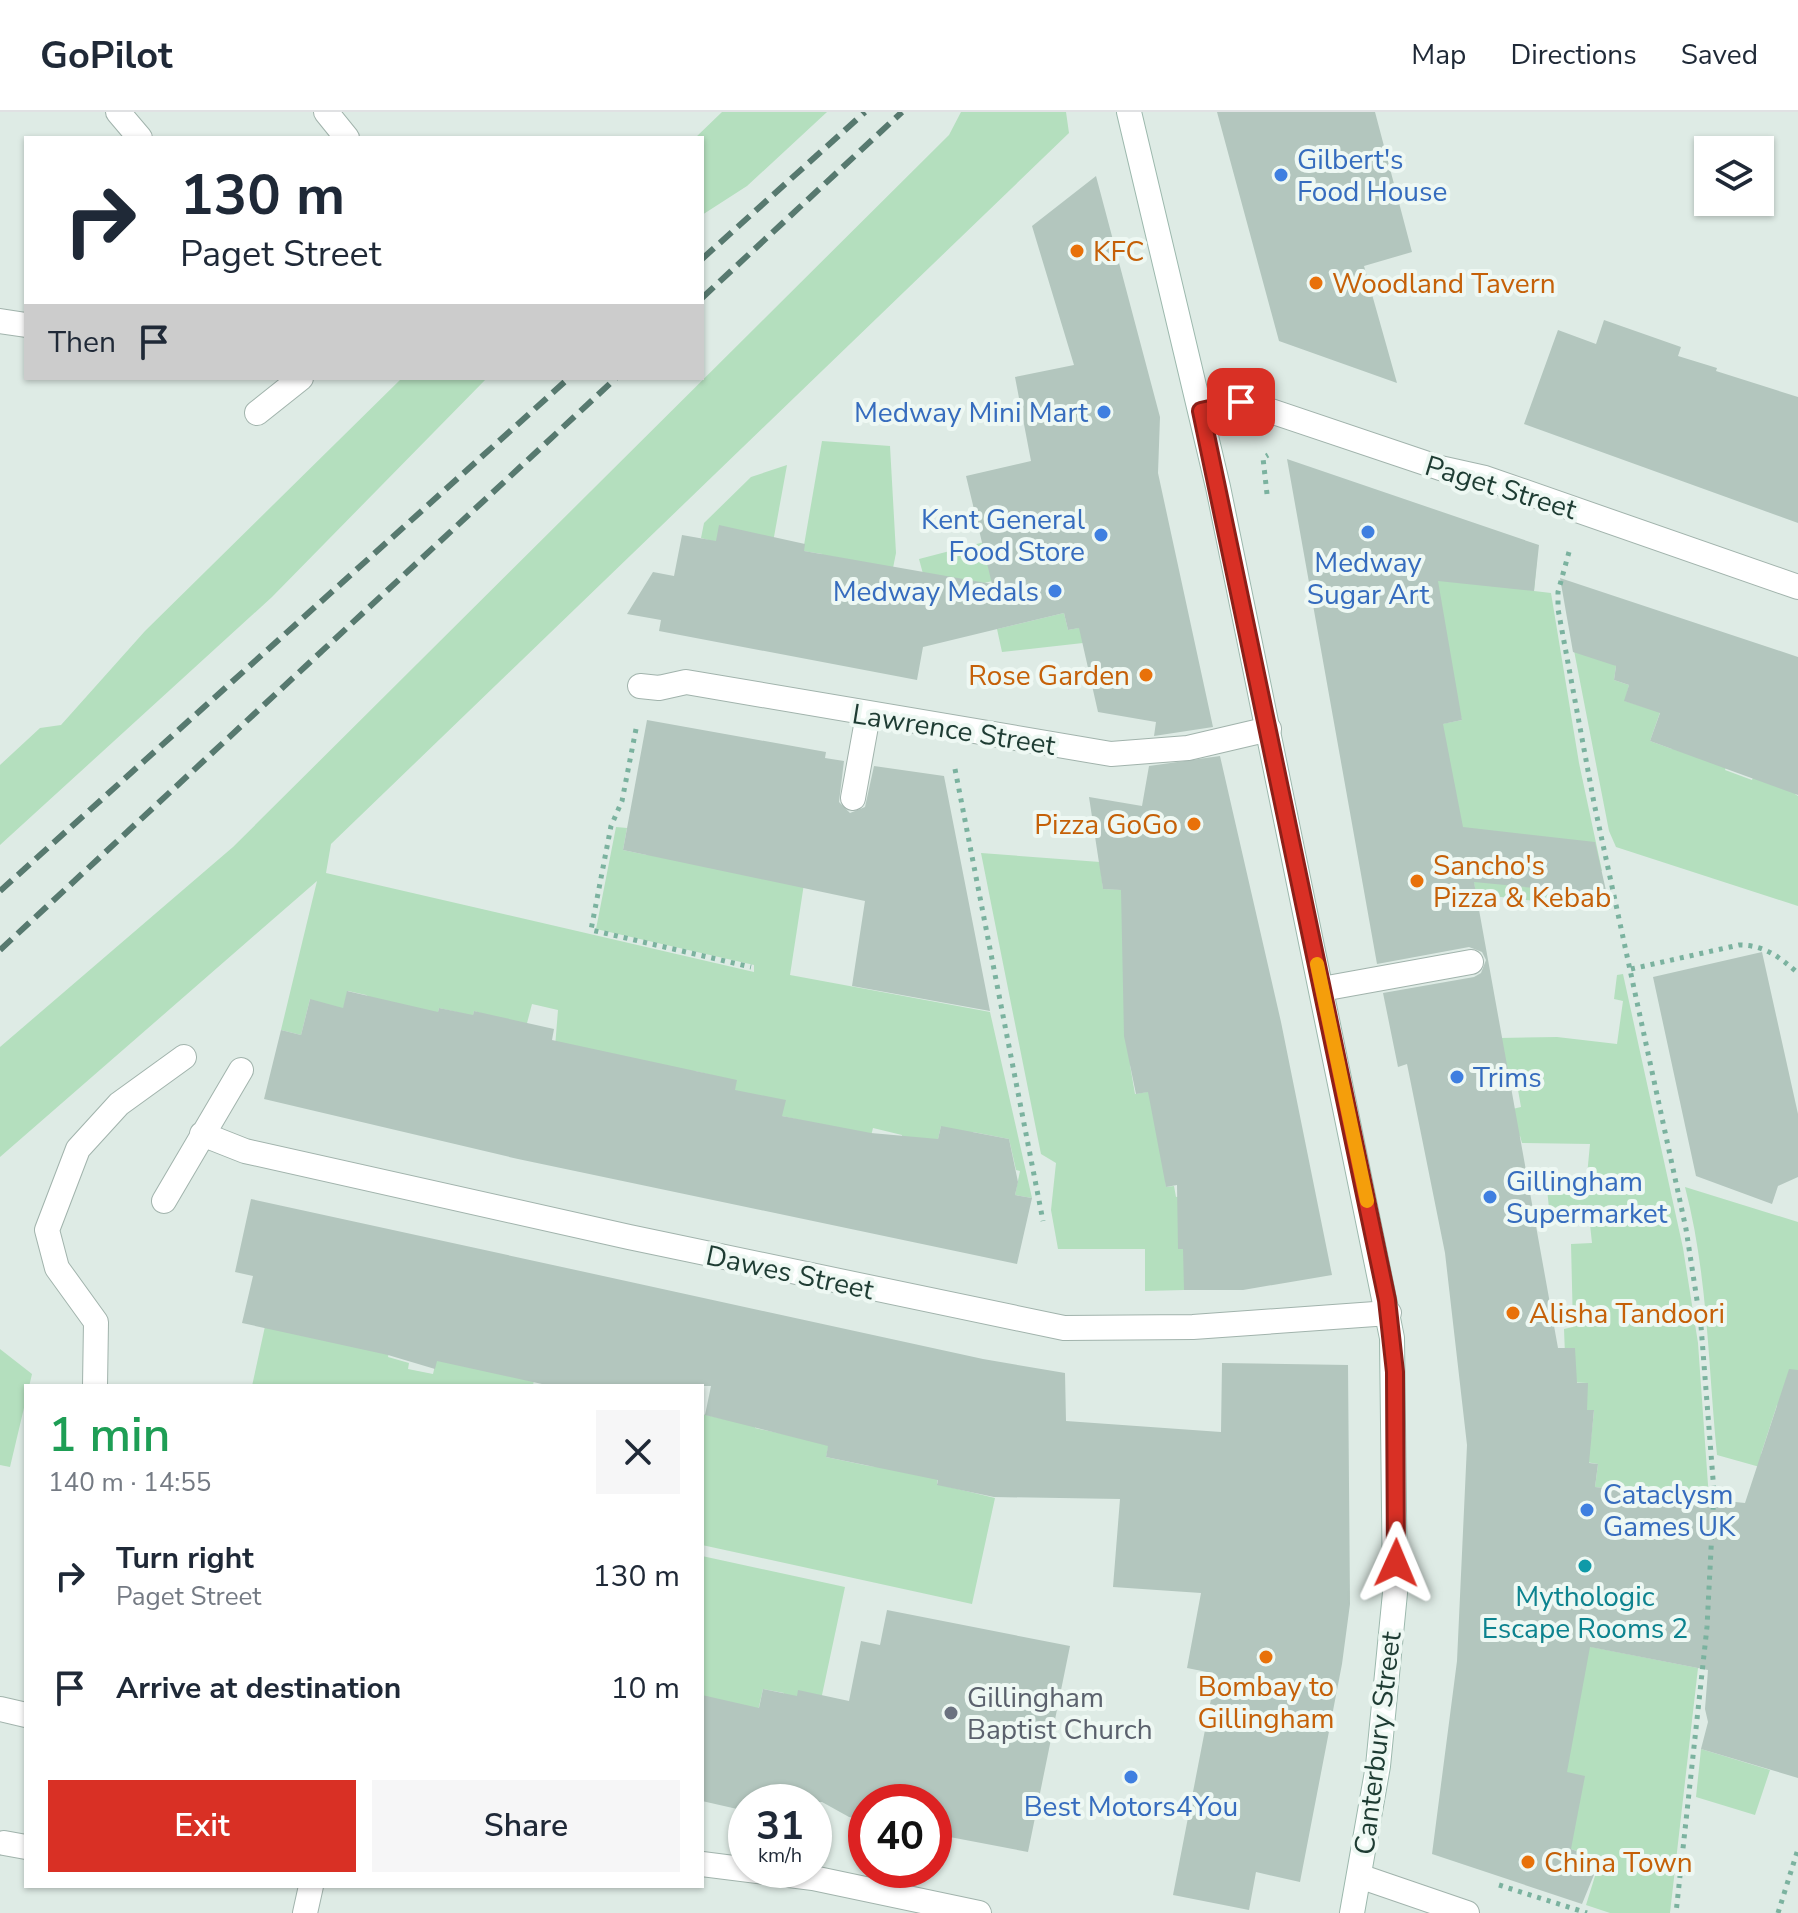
<!DOCTYPE html>
<meta charset="utf-8">
<style>
:root{--surface:#fff;--page:#f6f6f7;--text:#1f2937;--muted:#747a83;--line:#e0e1e3;--accent:#d93025}
body{margin:0;font-family:"Nunito Sans",sans-serif;background:var(--page);color:var(--text);height:100vh;display:flex;flex-direction:column;font-size:30px;white-space:nowrap}
*{box-sizing:border-box;margin:0}
p{font-size:26px;color:var(--muted)}
.icon{flex:none;width:44px;height:44px;fill:none;stroke:currentColor;stroke-width:2;stroke-linecap:round;stroke-linejoin:round}
.map{position:relative;flex:1;overflow:hidden}
.details{position:absolute;left:24px;top:1272px;width:680px;height:504px;display:flex;flex-direction:column;background:var(--surface);border-radius:0px;box-shadow:0 2px 6px #0004}
.details>*{flex:none}
.guide{position:absolute;left:24px;top:24px;width:680px;height:244px;border-radius:0px;box-shadow:0 2px 6px #0004;background:#fff;color:var(--text);overflow:hidden}
.buttons{position:absolute;left:1694px;top:24px;display:grid;gap:16px}
.buttons a{display:grid;place-items:center;width:80px;height:80px;border-radius:0px;background:var(--surface);box-shadow:0 2px 6px #0004;font-size:40px}
.speed{position:absolute;left:728px;top:1672px;display:flex;gap:16px;font-size:40px;font-weight:700;text-align:center}
.speed>*{display:grid;place-content:center;width:104px;height:104px;border-radius:50%;background:var(--surface);box-shadow:0 2px 6px #0004;line-height:1}
.speed small{font-size:20px;font-weight:400}
.speed .limit{border:12px solid #d22;background:#fff;color:#111}
.pin{position:absolute;display:grid;place-items:center;width:68px;height:68px;color:#fff;margin:-34px;border-radius:16px;box-shadow:0 4px 12px #0006}
.me{position:absolute;width:88px;margin:-44px;rotate:1deg;stroke-linejoin:round;filter:drop-shadow(0 0 6px #0008)}
.turn{display:flex;align-items:center;gap:28px;height:168px;padding:0 24px;font-size:36px}
.turn .icon{width:104px;height:104px;stroke-width:2.5}
.turn b{display:block;font-size:56px;line-height:68px}
.then{display:flex;align-items:center;height:76px;padding:0 24px;background:#0003;gap:16px;font-size:30px}
.round{display:grid;place-items:center;flex:none;width:84px;height:84px;border-radius:0px;background:var(--page)}
.overview{display:flex;align-items:center;justify-content:space-between;height:136px;padding:0 24px}
h1{font-size:48px;font-weight:600;line-height:60px;color:#1e9e55}
.cta{display:flex;gap:16px;margin-top:auto;padding:16px 24px}
.cta a{flex:1;height:92px;border-radius:0px;background:var(--accent);color:#fff;font-size:32px;font-weight:600;line-height:92px;text-align:center}
.cta a+a{background:var(--page);color:var(--text)}
ul{padding:0;list-style:none}
li{display:flex;align-items:center;gap:24px;height:112px;padding:0 24px}
li div{flex:1}
li b{display:block;font-size:30px}
li em{font-style:normal}
header{display:flex;align-items:center;gap:48px;box-sizing:border-box;height:112px;padding:0 40px;background:var(--surface);border-bottom:2px solid var(--line)}
header strong{font-size:38px}
nav{display:flex;gap:44px;margin-inline-start:auto;font-size:28px}
.map>svg:first-child{display:block}
.green{fill:#b4dfbe}
.building{fill:#b3c6be}
.lines{fill:none;stroke-linecap:round;stroke-linejoin:round}
.lane-casing{stroke:#a1b3ac;stroke-width:26}
.street-casing{stroke:#a1b3ac;stroke-width:26}
.secondary-casing{stroke:#9cb8ad;stroke-width:26}
.path{stroke:#7bb29f;stroke-width:5;stroke-dasharray:4 6;stroke-linecap:butt}
.lane{stroke:#fff;stroke-width:24}
.street{stroke:#fff;stroke-width:24}
.secondary{stroke:#fff;stroke-width:24}
.rail{stroke:#57796f;stroke-width:6;stroke-dasharray:16 8;stroke-linecap:butt}
.route-casing{stroke:#8d1f18;stroke-width:20}
.route{stroke:#d93025;stroke-width:14}
.slow{stroke:#f59e0b;stroke-width:14}
.shop-dot{fill:#3f7fe0;stroke:#eef8f3;stroke-width:3}
.food-dot{fill:#e8710a;stroke:#eef8f3;stroke-width:3}
.culture-dot{fill:#0f9aa8;stroke:#eef8f3;stroke-width:3}
.worship-dot{fill:#6b7280;stroke:#eef8f3;stroke-width:3}
.labels{text-anchor:middle;stroke-width:8;stroke-linejoin:round;paint-order:stroke}
.shop-label{font-size:28px;fill:#366cbe;stroke:#eef8f3;text-anchor:start}
.food-label{font-size:28px;fill:#c56008;stroke:#eef8f3;text-anchor:start}
.street-label{font-size:28px;fill:#1e3c33;stroke:#eef8f3}
.culture-label{font-size:28px;fill:#0d838f;stroke:#eef8f3}
.worship-label{font-size:28px;fill:#5b616d;stroke:#eef8f3;text-anchor:start}
</style>
<header>
<strong>GoPilot</strong>
<nav><a>Map</a><a>Directions</a><a>Saved</a></nav>
</header>
<div class="map">
<svg width="1798" height="1801" viewBox="0 0 1798 1801">
<rect width="100%" height="100%" fill="#deebe5"/>
<path class="green" d="M722 0H827L747 74 702 103V26H695Z
M961 0H1066L1069 21 331 732 326 761 754 860V853L596 817 616 715 627 716 623 738 647 743 657 685 813 713 790 863 990 900 1032 1086 1015 1083 1020 1059 1016 1058 1009 1027 973 1020 962 1072 941 1014 936 1036 902 1029V1023L873 1016 871 1024 782 1004H756L715 964 695 959 553 960 558 898 532 892 526 915 474 899 461 959 465 902 439 896 432 927 366 883 348 879 335 928 310 887 301 923 281 918 317 769 0 1045V935L233 735 949 23Z
M402 266H487L272 485 0 733V653L40 616 61 613 145 519Z
M822 329 890 334 896 441 893 456 815 480 822 442 803 439Z
M787 353 766 469 711 459 712 429 701 426 704 411 751 365Z
M1030 418 1039 458 929 484 919 447Z
M1538 435 1534 479 1551 481 1579 651 1602 759 1544 752 1459 715 1411 618 1462 608 1412 452Z
M1064 501 1068 518 1109 510 1083 531 1002 540 997 517Z
M1571 523 1616 554 1614 568 1629 573 1625 589 1647 596 1670 572 1650 629 1672 637 1676 627 1746 599 1725 658 1752 668 1762 642 1798 672 1795 682 1798 684V794L1616 735 1609 719Z
M981 741 1100 750 1103 777 1174 780 1130 953 1135 982 1158 978 1166 1075 1174 1074 1176 1085 1238 1073 1222 1110 1178 1113V1137L1234 1136 1184 1151V1178L1145 1179V1137H1058L1051 1098 1056 1051 1041 1042Z
M1473 766 1607 783 1610 798 1476 782Z
M1623 862 1683 1136 1698 1231 1709 1387 1595 1375 1598 1352 1574 1348 1591 1326 1594 1299 1587 1298V1271L1530 1268 1565 1243 1564 1217 1573 1215 1571 1132 1592 1131 1588 1094 1549 1096 1547 1077 1586 1074 1590 1032 1522 1031 1520 1024 1486 1028 1491 1002 1521 995 1518 978 1507 977 1500 926 1557 925 1617 932 1623 889 1614 887 1617 863Z
M1685 1075 1798 1110V1300L1777 1293 1761 1342 1767 1357 1717 1343C1708 1253 1708 1163 1685 1075Z
M269 1196 398 1198 388 1245 409 1251 408 1257 433 1262 446 1206 543 1227 533 1273 536 1274H252Z
M0 1237 32 1262 10 1355 0 1353Z
M764 1277 755 1316 798 1325 838 1292 826 1345 869 1354 939 1361 937 1372 995 1386 972 1492 702 1433V1302L728 1308Z
M702 1444 845 1475 822 1583 790 1614 778 1612 784 1581 763 1577 751 1630 702 1583Z
M1561 1529 1698 1556 1670 1801H1610L1586 1793 1600 1748 1558 1732 1553 1658Z
M1701 1637 1770 1658 1755 1703 1696 1685Z"/>
<path class="building" d="M1217 0H1375L1412 140 1364 154 1397 271 1279 229Z
M1096 64 1160 305 1158 361 1213 615 1154 624 1156 610 1098 600 1079 516 1068 518 1064 501 923 535 917 568 659 519 661 508 627 502 653 460 674 464 682 423 716 429 719 413 805 432 804 439 992 472 966 364 1031 349 1015 265 1074 253 1032 114Z
M1604 208 1681 235 1678 244 1717 256 1716 259 1798 285V411L1524 312 1558 218 1596 232Z
M1287 347 1539 433 1534 479 1438 469 1462 608 1443 612 1463 715 1595 730 1607 783 1474 770 1558 1236H1575L1577 1271H1588L1587 1298H1594L1589 1351 1598 1352 1595 1375 1745 1391 1789 1257 1798 1258V1666L1701 1637 1708 1610 1705 1597 1708 1558 1590 1535 1567 1660 1585 1664 1571 1737 1600 1748 1582 1792 1432 1742 1457 1549 1467 1333 1445 1141 1407 952 1398 955 1383 881 1474 865 1481 861 1486 848 1482 840 1469 835 1377 852Z
M1560 466 1798 545V683L1650 629 1660 601 1624 589 1629 573 1614 568 1616 554 1573 540Z
M647 608 826 640 825 646 844 649 839 690 850 701 865 695 874 654 944 664 990 899 852 874 865 789 623 738Z
M1220 644 1281 910 1332 1163 1243 1178H1184L1183 1137H1178L1177 1073 1166 1075 1148 980 1136 982 1124 924 1121 778 1103 777 1089 685 1142 694 1149 654Z
M1762 840 1798 1002V1065L1778 1074 1772 1092 1696 1064 1653 865Z
M347 879 438 900 439 896 473 903 474 899 554 917 552 928 737 968 735 978 786 988 782 1004 871 1021 938 1027 941 1014 1009 1027 1018 1070 1015 1083 1032 1086 1017 1152 518 1047 264 987 281 918 301 923 310 887 343 896Z
M251 1087 983 1247 1065 1261 1066 1309 1221 1320 1222 1251 1348 1253 1350 1492 1342 1552 1300 1770 1256 1760 1249 1798 1173 1783 1211 1587H1208L1212 1561 1187 1556 1201 1481 1113 1475 1120 1387 994 1385 937 1373 938 1368 826 1345 828 1334 705 1303 711 1274H551L437 1249 435 1257 388 1243 242 1211 253 1164 235 1160Z
M887 1498 1070 1534 1028 1740 934 1722V1690H866V1708L849 1705 822 1690H746V1699L702 1689V1583L759 1596 763 1577 797 1584 798 1578 849 1589 861 1529 880 1533Z"/>
<g class="lines">
<defs>
<path id="lane" d="M118 0 140 26
M326 0 347 26
M0 209 26 213
M257 301 301 266
M853 686 868 603
M1322 877 1471 850
M4 1731 26 1735
M305 1801 311 1774"/>
<path id="street" d="M1201 299 1241 290 1253 293 1440 356 1485 366 1798 475
M640 574 659 576 686 570 1111 642 1188 636 1269 617
M202 1022 245 1039 629 1125 1064 1216 1193 1215 1389 1201
M164 1089 241 958
M95 1274 96 1210 57 1156 47 1118 78 1037 119 992 184 945
M0 1597 26 1603
M702 1752 813 1766 979 1801
M1359 1764 1467 1801"/>
<path id="secondary" d="M1129 0 1218 375 1392 1226 1395 1481 1378 1654 1352 1801"/>
</defs>
<use href="#lane" class="lane-casing"/>
<use href="#street" class="street-casing"/>
<use href="#secondary" class="secondary-casing"/>
<path class="path" d="M1267 382 1263 346 1268 343
M1569 440 1558 480V497L1594 691 1686 1117 1701 1214 1714 1380 1707 1515 1676 1801
M636 617 622 689 611 714 591 818 751 855
M955 657 1043 1109
M1631 857 1739 833C1765 833 1779 845 1798 861
M1499 1773 1587 1801
M1778 1801 1798 1737"/>
<use href="#lane" class="lane"/>
<use href="#street" class="street"/>
<use href="#secondary" class="secondary"/>
<path class="rail" d="M702 147 865 0
M702 186 902 0
M0 779 569 266
M0 838 616 266"/>
</g>
<g class="lines">
<defs>
<path id="route" d="M1241 290 1201 299 1387 1188 1395 1260 1396 1451"/>
</defs>
<use href="#route" class="route-casing"/>
<use href="#route" class="route"/>
<path class="slow" d="M1317 852 1367 1089"/>
</g>
<g class="shop-dot">
<circle cx="1281" cy="63" r="8"/>
<circle cx="1104" cy="300" r="8"/>
<circle cx="1368" cy="420" r="8"/>
<circle cx="1101" cy="423" r="8"/>
<circle cx="1055" cy="479" r="8"/>
<circle cx="1457" cy="965" r="8"/>
<circle cx="1490" cy="1085" r="8"/>
<circle cx="1587" cy="1398" r="8"/>
<circle cx="1131" cy="1665" r="8"/>
</g>
<g class="food-dot">
<circle cx="1077" cy="139" r="8"/>
<circle cx="1316" cy="171" r="8"/>
<circle cx="1146" cy="563" r="8"/>
<circle cx="1194" cy="712" r="8"/>
<circle cx="1417" cy="769" r="8"/>
<circle cx="1513" cy="1201" r="8"/>
<circle cx="1266" cy="1545" r="8"/>
<circle cx="1528" cy="1750" r="8"/>
</g>
<circle class="culture-dot" cx="1585" cy="1454" r="8"/>
<circle class="worship-dot" cx="951" cy="1601" r="8"/>
<g class="labels">
<g class="shop-label">
<text x="1297" y="57">Gilbert's<tspan x="1297" dy="32">Food House</tspan></text>
<text x="1088" y="310" text-anchor="end">Medway Mini Mart</text>
<text x="1085" y="417" text-anchor="end">Kent General<tspan x="1085" dy="32">Food Store</tspan></text>
<text x="1368" y="460" text-anchor="middle">Medway<tspan x="1368" dy="32">Sugar Art</tspan></text>
<text x="1039" y="489" text-anchor="end">Medway Medals</text>
<text x="1473" y="975">Trims</text>
<text x="1506" y="1079">Gillingham<tspan x="1506" dy="32">Supermarket</tspan></text>
<text x="1603" y="1392">Cataclysm<tspan x="1603" dy="32">Games UK</tspan></text>
<text x="1131" y="1704" text-anchor="middle">Best Motors4You</text>
</g>
<g class="food-label">
<text x="1093" y="149">KFC</text>
<text x="1332" y="181">Woodland Tavern</text>
<text x="1130" y="573" text-anchor="end">Rose Garden</text>
<text x="1178" y="722" text-anchor="end">Pizza GoGo</text>
<text x="1433" y="763">Sancho's<tspan x="1433" dy="32">Pizza &amp; Kebab</tspan></text>
<text x="1529" y="1211">Alisha Tandoori</text>
<text x="1266" y="1584" text-anchor="middle">Bombay to<tspan x="1266" dy="32">Gillingham</tspan></text>
<text x="1544" y="1760">China Town</text>
</g>
<g class="street-label">
<text transform="translate(1501 375) rotate(17)" y="10">Paget Street</text>
<text transform="translate(954 617) rotate(9)" y="10">Lawrence Street</text>
<text transform="translate(790 1160) rotate(12)" y="10">Dawes Street</text>
<text transform="translate(1377 1631) rotate(-83)" y="10">Canterbury Street</text>
</g>
<g class="culture-label">
<text x="1585" y="1494">Mythologic<tspan x="1585" dy="32">Escape Rooms 2</tspan></text>
</g>
<g class="worship-label">
<text x="967" y="1595">Gillingham<tspan x="967" dy="32">Baptist Church</tspan></text>
</g>
</g>
</svg>
<div class="buttons">
<a><svg class="icon" aria-label="layers" viewBox="0 0 24 24"><path d="M12 4l9 5-9 5-9-5zM3 14l9 5 9-5"/></svg></a>
</div>
<div class="speed"><div>31<small>km/h</small></div><div class="limit">40</div></div>
<div class="pin" style="left:1241px;top:290px;background:#d93025"><svg class="icon" aria-label="arrive" viewBox="0 0 24 24"><path d="M6 21V4h12l-3 4 3 4H6"/></svg></div>
<svg class="me" style="left:1396px;top:1451px" viewBox="-20 -20 40 40"><path d="M0-17L14 15 0 8-14 15z" fill="#d93025" stroke="#fff" stroke-width="4"/></svg>
<div class="guide">
<div class="turn"><svg class="icon" aria-label="right" viewBox="0 0 24 24"><path d="M7 20v-9h11M14 6l5 5-5 5"/></svg><div><b>130 m</b>Paget Street</div></div>
<div class="then">Then<svg class="icon" aria-label="arrive" viewBox="0 0 24 24"><path d="M6 21V4h12l-3 4 3 4H6"/></svg></div>
</div>
<section class="details">
<div class="overview"><div><h1>1 min</h1><p>140 m · 14:55</p></div><a class="round"><svg class="icon" aria-label="close" viewBox="0 0 24 24"><path d="M6 6l12 12M18 6L6 18"/></svg></a></div>
<ul>
<li><svg class="icon" aria-label="right" viewBox="0 0 24 24"><path d="M7 20v-9h11M14 6l5 5-5 5"/></svg><div><b>Turn right</b><p>Paget Street</p></div><em>130 m</em></li>
<li><svg class="icon" aria-label="arrive" viewBox="0 0 24 24"><path d="M6 21V4h12l-3 4 3 4H6"/></svg><div><b>Arrive at destination</b></div><em>10 m</em></li>
</ul>
<div class="cta"><a>Exit</a><a>Share</a></div>
</section>
</div>
